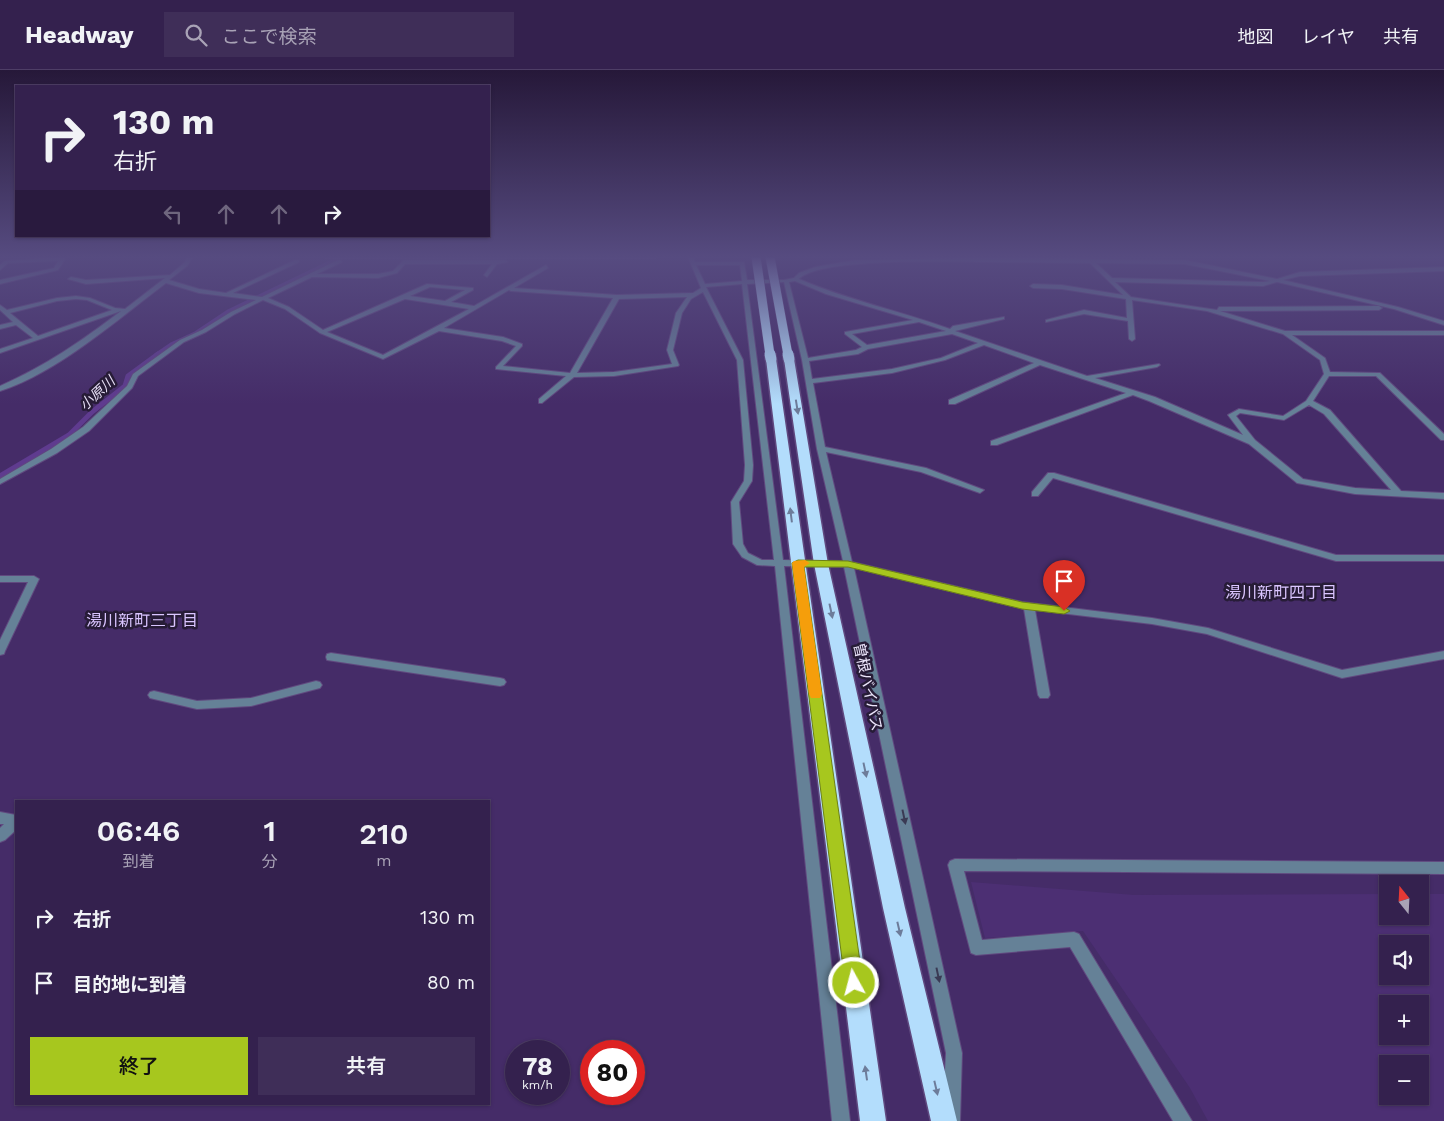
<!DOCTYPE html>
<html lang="ja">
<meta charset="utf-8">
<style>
:root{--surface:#34214e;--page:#3f2e58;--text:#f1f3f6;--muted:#a9a3b6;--line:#4e3e66;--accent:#a7c71e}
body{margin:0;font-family:"Work Sans","Noto Sans JP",sans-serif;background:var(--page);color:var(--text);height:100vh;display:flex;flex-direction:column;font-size:19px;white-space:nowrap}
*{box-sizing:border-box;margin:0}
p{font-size:16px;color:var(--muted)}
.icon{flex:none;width:28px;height:28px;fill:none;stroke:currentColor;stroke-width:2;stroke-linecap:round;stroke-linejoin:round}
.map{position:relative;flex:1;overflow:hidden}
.panel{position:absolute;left:15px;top:730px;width:475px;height:305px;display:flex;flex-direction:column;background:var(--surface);border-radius:0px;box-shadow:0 1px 4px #0004,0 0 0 1px var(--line)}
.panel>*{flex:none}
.top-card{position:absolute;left:15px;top:15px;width:475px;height:152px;border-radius:0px;box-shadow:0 1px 4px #0004,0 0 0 1px var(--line);background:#34214e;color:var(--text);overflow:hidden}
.needle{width:32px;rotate:342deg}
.tools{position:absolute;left:1379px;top:805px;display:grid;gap:10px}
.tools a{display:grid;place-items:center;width:50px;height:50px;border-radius:0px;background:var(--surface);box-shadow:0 1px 4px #0004,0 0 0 1px var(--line);font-size:25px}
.speed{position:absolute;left:505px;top:970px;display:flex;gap:10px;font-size:25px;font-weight:700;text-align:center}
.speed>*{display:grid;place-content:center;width:65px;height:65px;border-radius:50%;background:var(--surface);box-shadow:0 1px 4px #0004,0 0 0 1px var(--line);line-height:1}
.speed small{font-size:12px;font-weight:400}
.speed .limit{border:8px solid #d22;background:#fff;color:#111}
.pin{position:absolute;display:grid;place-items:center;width:42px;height:42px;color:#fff;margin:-51px -21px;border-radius:50% 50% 50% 0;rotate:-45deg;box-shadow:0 0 5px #0007}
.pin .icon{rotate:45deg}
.me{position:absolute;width:55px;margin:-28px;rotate:353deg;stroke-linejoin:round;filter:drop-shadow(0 0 4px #0008)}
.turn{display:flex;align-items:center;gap:18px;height:105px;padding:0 15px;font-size:22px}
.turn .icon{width:65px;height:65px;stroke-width:2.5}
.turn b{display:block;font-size:35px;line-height:42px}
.lanes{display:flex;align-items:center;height:48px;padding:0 15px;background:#0003;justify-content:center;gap:25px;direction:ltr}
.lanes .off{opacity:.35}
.eta{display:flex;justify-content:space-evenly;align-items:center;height:85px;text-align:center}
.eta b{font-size:30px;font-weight:600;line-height:35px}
.cta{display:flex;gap:10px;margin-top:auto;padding:10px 15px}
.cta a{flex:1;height:58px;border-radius:0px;background:var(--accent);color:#111;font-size:20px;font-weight:600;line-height:58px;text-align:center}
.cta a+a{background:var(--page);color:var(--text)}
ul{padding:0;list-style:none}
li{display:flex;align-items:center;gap:15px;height:65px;padding:0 15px}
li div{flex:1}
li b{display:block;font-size:19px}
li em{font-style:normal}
header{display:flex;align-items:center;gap:30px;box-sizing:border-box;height:70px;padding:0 25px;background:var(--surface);border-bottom:1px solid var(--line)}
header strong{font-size:24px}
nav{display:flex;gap:28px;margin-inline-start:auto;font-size:18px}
.search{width:350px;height:45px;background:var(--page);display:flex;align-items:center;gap:12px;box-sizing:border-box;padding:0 18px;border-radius:0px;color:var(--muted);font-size:19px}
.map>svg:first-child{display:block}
.built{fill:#4c2f73;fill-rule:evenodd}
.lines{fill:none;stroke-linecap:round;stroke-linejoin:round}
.stream-far1{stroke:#5f3b8f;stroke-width:4}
.stream{stroke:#5f3b8f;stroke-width:5}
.street-casing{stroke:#60497f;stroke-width:2}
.highway-casing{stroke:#60497f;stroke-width:3}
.street{fill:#658197;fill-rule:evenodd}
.highway{fill:#b3ddfc;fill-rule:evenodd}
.rail-casing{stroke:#9c8db5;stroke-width:3}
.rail{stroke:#271c37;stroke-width:2;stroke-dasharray:6;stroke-linecap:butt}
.highway-bridge-far1-casing{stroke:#60497f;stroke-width:10;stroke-linecap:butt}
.highway-bridge-casing{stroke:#60497f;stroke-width:13;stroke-linecap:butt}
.highway-bridge-far1{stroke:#b3ddfc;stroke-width:9}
.highway-bridge{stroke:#b3ddfc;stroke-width:11}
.oneway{fill:#6d7c9a}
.oneway2{fill:#3a3a54}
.route{fill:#a7c71e;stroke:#6d8114}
.slow{fill:#f59e0b}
.labels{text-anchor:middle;stroke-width:5;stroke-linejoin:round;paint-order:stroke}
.far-water-label{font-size:14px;font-style:italic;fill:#e8e0f7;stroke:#271c37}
.street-label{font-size:15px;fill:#ebe4fa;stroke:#271c37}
.neighbourhood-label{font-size:16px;fill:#dac5ff;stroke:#271c37}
</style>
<header>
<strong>Headway</strong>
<div class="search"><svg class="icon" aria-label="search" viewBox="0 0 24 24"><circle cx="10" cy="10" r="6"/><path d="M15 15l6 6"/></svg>ここで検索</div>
<nav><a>地図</a><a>レイヤ</a><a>共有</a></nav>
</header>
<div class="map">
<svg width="1444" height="1051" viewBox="0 0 1444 1051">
<rect width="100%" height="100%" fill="#452c68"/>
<path class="built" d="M971 812 1134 825 1387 824 1388 846H1420V824H1444V1051H1208L1190 1018 1083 861 985 868ZM1388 874H1420V906H1388ZM1388 934H1420V966H1388ZM1388 994H1420V1026H1388Z"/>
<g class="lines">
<path class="stream-far1" d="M156 285 172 274 196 263 229 241 341 187"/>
<path class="stream" d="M0 406 69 365 92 342 125 316 128 306 158 284"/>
<defs>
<path id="street" d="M62 187 65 189 58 200 0 214V210L54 198 58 191 8 193 0 200V195L5 191Z
M188 187H193L187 196 169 210 199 219 226 223 295 190H299V192L233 223 262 227 340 189 342 192 317 204H378L393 201 404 190H505L508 192 497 194 487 207 484 205 492 194H405L397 203 378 208 312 207 268 228 289 237 323 260 427 214 473 218V220L451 232 474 236 546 195 548 198 514 218 617 225 693 223 701 218 688 187H693L695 192H744L747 210H784L794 208 799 203 815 197 855 190 988 188 1185 190 1277 209 1300 202 1444 197V201L1300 206 1283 210 1398 237 1444 251V255L1394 239 1277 212 1263 216 1115 212 1131 227 1217 240 1219 237 1379 236 1382 238 1379 240 1220 241 1285 261H1444V265H1292L1325 288 1330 302 1380 303 1444 364V370H1441L1376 306H1329L1313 331 1330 340 1401 421 1444 423V429L1355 424 1297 413 1249 374 1149 331 1133 325 997 375H991V371L1126 323 1040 295 955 334H949V330L1034 293 984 275 945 290 892 303 813 313 825 377 926 398 984 420 980 423 921 402 826 382 852 492 1022 532 1152 548 1208 558 1342 600 1444 581V589L1342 608 1207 564 1152 554 1035 540 1050 625 1048 628H1040L1038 625 1024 539 854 498 962 983 960 1051H942L946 983 844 497 784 496 850 1051H832L775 496 757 495 742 487 733 474 731 432 744 411 745 395 737 290 703 222 691 229 682 243 673 280 679 295 678 296 614 306 574 307 542 333H539V329L566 306 496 299V297L516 276 502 271 439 261 383 289 320 263 285 239 263 230 235 244 206 262 184 272 138 306 132 318 89 361 57 383 0 414V409L51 379 83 357 127 316 133 304 180 270 202 260 231 242 256 230 199 223 166 213C118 249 57 303 0 321V316C47 295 80 272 121 241L0 283V279L33 268 16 255 0 259V255L13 252 0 240V235L7 240 57 228 76 226 90 228 115 238 125 239 165 208 86 214 68 209 71 207 86 210 170 205 183 194ZM988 192 1090 193 1123 225 1062 215 1033 214 1030 216 1033 218 1062 219 1126 229 1127 248 1084 240 1046 250V252L1084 244 1128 251 1129 269 1132 271 1135 269 1132 230 1207 241 1283 264 1320 290 1324 304 1306 331 1283 346 1239 339 1228 345 1243 365 1155 327 1095 308 1157 297 1160 295 1159 294 1087 306 955 261 1004 249V247L953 256 950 259C900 241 848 230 799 209 820 187 953 192 988 192ZM1096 193 1185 194 1270 211 1263 212 1112 208ZM696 195H740L742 211 705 214ZM795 211 826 224 913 250 845 262V264L862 277 856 280 808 288 789 212ZM784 212 802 290 817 379 843 491 783 490 747 214ZM742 214 774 490H762L748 483 743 474 739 432 752 411 753 395 743 290 706 217ZM430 217 465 220 445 231 410 226ZM509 220 511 221 613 228 570 303 503 296 522 276V274L503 267 444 258ZM687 227 676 243 667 280 672 294 614 302 577 303 619 229ZM76 229 87 230 112 240 38 266 10 243 57 231ZM405 229 469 239 383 285 327 262ZM919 252 946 261 867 275 852 264ZM952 264 978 273 941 288 892 299 812 309 809 291 858 284 868 279ZM1309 335 1324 344 1391 420 1355 418 1303 409 1255 370 1236 346 1240 343 1284 350Z
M1048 403H1054L1336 485H1444V491H1336L1053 408 1038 426H1032V422Z
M0 506H34L39 509 5 581 4 584 0 585V570L28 512H0Z
M331 583 500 608 504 609 506 612 504 615 500 616 327 590 326 587 327 584Z
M316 611 320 612 322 615 320 618 251 636 197 639 154 629 150 628 148 625 150 622 154 621 197 631 251 628Z
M0 742 16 745V760L5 770 0 772V758L4 754H0Z
M955 789 1444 792V804L964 801 982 870 1074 862 1079 864 1192 1051H1173L1070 877 976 885 971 883 948 795 950 791Z"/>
<path id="highway" d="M771 286 776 289 886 1051H860L766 289Z
M789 286 794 289 828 494 905 838 957 1051H931L883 838 814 494 784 289Z"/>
</defs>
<use href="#street" class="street-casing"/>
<use href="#highway" class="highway-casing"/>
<use href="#street" class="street"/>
<use href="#highway" class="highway"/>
<defs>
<path id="rail" d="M326 187H655"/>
</defs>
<use href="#rail" class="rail-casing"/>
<use href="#rail" class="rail"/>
<defs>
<path id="highway-bridge-far1" d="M756 187 770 285
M770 187 788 285"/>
<path id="highway-bridge" d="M770 284 771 289
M788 284 789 289"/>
</defs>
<use href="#highway-bridge-far1" class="highway-bridge-far1-casing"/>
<use href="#highway-bridge" class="highway-bridge-casing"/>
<use href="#highway-bridge-far1" class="highway-bridge-far1"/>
<use href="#highway-bridge" class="highway-bridge"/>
</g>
<defs><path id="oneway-solid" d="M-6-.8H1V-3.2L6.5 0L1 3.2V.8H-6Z" transform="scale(1.25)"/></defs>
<g class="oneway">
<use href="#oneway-solid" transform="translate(797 337) rotate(81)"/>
<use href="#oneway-solid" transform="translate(791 445) rotate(-97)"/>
<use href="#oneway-solid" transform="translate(831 541) rotate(78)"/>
<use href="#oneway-solid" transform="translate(865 700) rotate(78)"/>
<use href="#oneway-solid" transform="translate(899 859) rotate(77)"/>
<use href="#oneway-solid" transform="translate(866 1003) rotate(-98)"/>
<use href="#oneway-solid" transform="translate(936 1018) rotate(77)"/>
</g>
<g class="oneway2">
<use href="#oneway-solid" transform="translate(904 747) rotate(78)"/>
<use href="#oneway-solid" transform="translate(938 905) rotate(78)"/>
</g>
<linearGradient id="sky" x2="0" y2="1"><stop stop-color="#261839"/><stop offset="0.56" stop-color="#564b80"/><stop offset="1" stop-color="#564b80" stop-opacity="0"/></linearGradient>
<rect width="1444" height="334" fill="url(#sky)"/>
<path class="route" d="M798 490 848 491 1022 532 1064 537 1070 541 1064 544 1022 539 848 497H804L863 913 861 919 854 921 848 919 845 913 792 493Z"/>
<path class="slow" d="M805 490 810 493 804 497 822 624 820 628H811L809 624 792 493 794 491Z"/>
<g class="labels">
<g class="far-water-label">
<text transform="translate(97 323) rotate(-43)" y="5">小原川</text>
</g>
<g class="street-label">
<text transform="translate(868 617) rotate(78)" y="5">曽根バイパス</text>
</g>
<g class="neighbourhood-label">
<text x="1281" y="528">湯川新町四丁目</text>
<text x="142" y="556">湯川新町三丁目</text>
</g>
</g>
</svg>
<div class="tools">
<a><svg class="needle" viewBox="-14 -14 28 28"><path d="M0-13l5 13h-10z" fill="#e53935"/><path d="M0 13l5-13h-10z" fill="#a9a3b6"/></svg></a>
<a><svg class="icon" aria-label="sound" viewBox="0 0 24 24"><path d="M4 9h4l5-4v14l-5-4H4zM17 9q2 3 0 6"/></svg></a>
<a>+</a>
<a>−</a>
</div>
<div class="speed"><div>78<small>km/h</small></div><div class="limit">80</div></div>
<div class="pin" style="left:1064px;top:541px;background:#d93025"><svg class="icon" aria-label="arrive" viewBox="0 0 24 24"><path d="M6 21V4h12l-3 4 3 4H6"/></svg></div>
<svg class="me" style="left:854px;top:913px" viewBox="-20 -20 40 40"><circle r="17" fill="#a7c71e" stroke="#fff" stroke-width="3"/><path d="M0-11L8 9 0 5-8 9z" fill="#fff"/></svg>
<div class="top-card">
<div class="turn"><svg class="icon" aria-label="right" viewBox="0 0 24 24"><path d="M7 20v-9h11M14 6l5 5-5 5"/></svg><div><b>130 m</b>右折</div></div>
<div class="lanes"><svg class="icon off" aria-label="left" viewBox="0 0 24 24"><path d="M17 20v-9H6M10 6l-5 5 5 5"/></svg><svg class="icon off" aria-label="ahead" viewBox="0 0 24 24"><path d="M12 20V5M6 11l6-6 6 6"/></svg><svg class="icon off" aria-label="ahead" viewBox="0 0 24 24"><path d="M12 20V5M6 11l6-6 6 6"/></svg><svg class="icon" aria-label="right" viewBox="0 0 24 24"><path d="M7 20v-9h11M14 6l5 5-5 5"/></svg></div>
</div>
<section class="panel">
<div class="eta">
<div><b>06:46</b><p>到着</p></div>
<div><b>1</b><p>分</p></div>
<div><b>210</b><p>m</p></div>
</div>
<ul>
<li><svg class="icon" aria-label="right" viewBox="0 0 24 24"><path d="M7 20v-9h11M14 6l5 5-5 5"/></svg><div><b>右折</b></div><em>130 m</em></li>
<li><svg class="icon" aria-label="arrive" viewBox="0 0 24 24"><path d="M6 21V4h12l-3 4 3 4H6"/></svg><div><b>目的地に到着</b></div><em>80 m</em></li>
</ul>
<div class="cta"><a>終了</a><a>共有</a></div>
</section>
</div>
